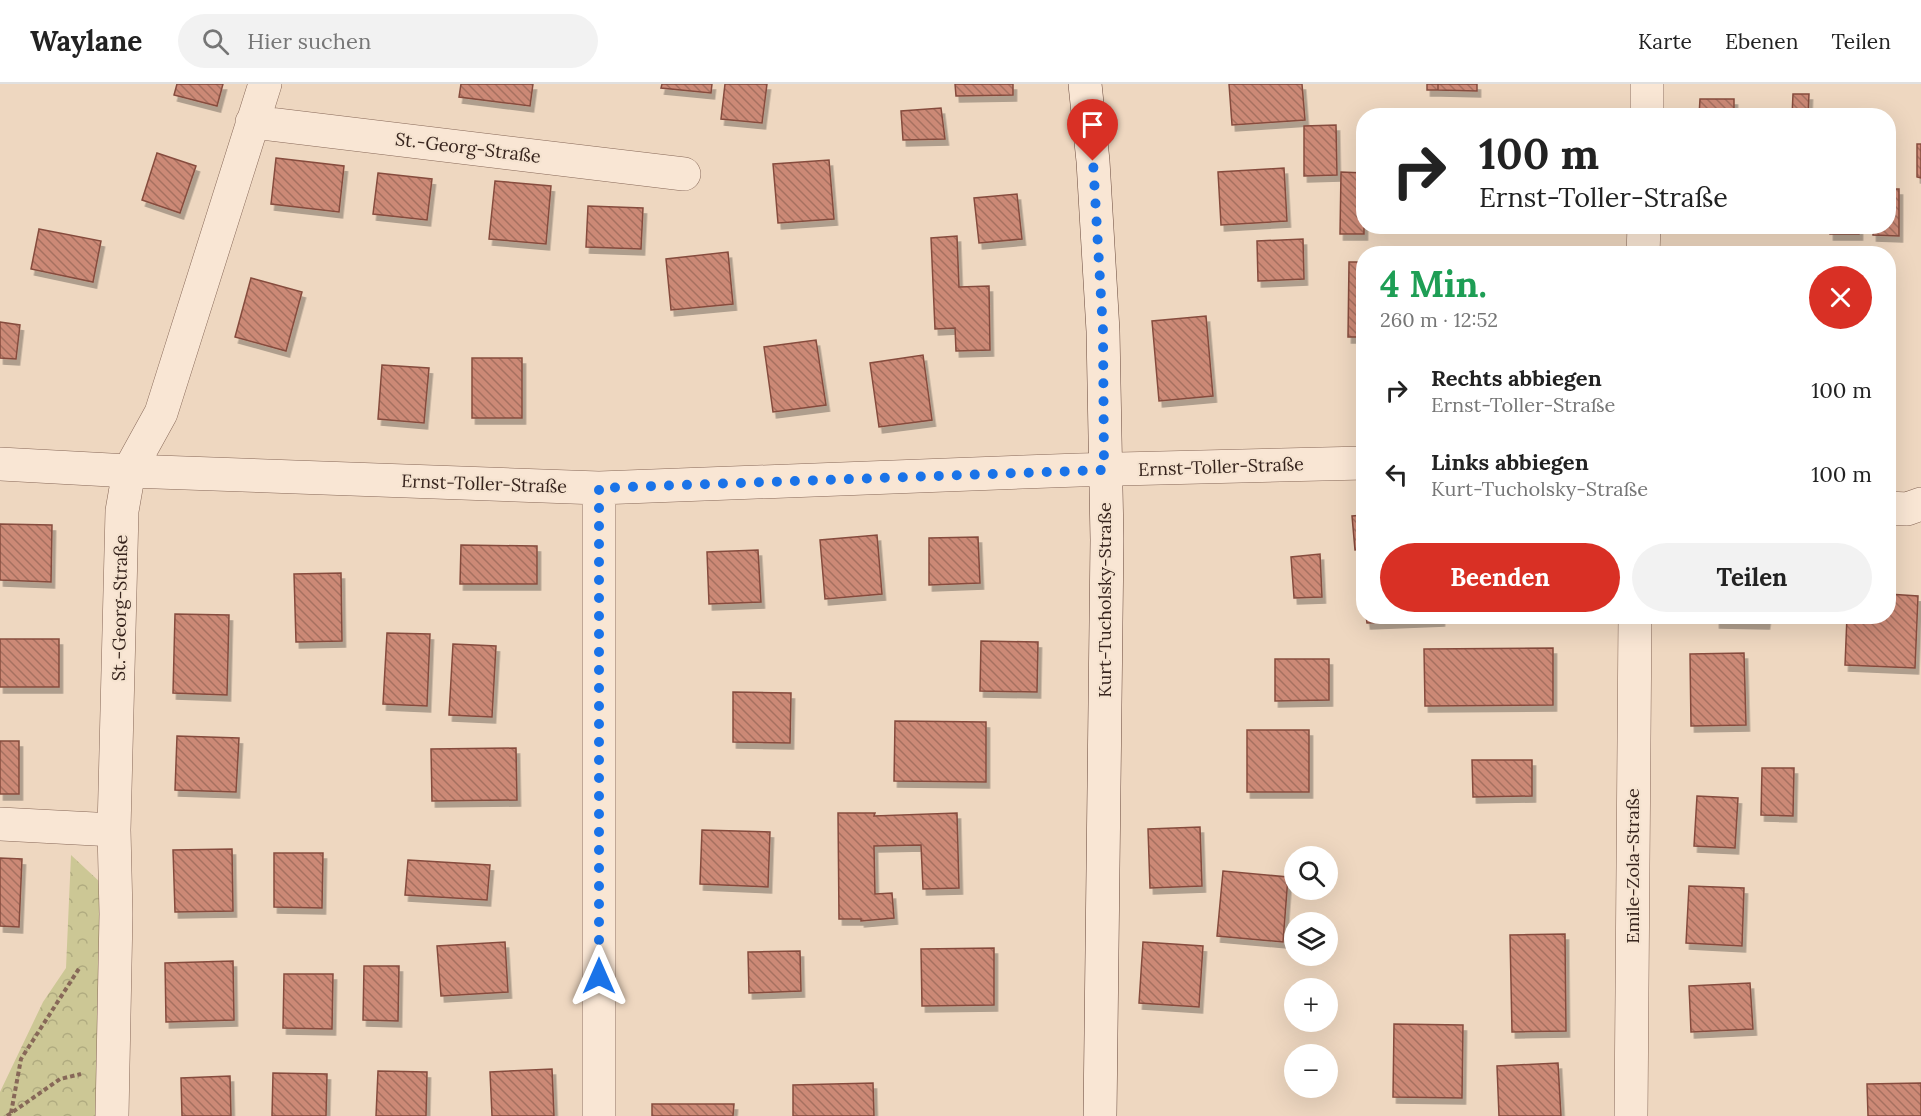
<!DOCTYPE html>
<html lang="de">
<meta charset="utf-8">
<style>
:root{--surface:#fff;--page:#f2f2f2;--text:#222;--muted:#767676;--line:#e0e0e0;--accent:#d93025}
body{margin:0;font-family:Lora,serif;background:var(--page);color:var(--text);height:100vh;display:flex;flex-direction:column;font-size:22px;white-space:nowrap}
*{box-sizing:border-box;margin:0}
p{font-size:20px;color:var(--muted)}
.icon{flex:none;width:33px;height:33px;fill:none;stroke:currentColor;stroke-width:2;stroke-linecap:round;stroke-linejoin:round}
.map{position:relative;flex:1;overflow:hidden}
.drawer{position:absolute;left:1356px;top:162px;width:540px;height:378px;display:flex;flex-direction:column;background:var(--surface);border-radius:24px;box-shadow:0 6px 24px #0002}
.drawer>*{flex:none}
.banner{position:absolute;left:1356px;top:24px;width:540px;height:126px;border-radius:24px;box-shadow:0 6px 24px #0002;background:#fff;color:var(--text);overflow:hidden}
.buttons{position:absolute;left:1284px;top:762px;display:grid;gap:12px}
.buttons a{display:grid;place-items:center;width:54px;height:54px;border-radius:50%;background:var(--surface);box-shadow:0 6px 24px #0002;font-size:30px}
.pin{position:absolute;display:grid;place-items:center;width:51px;height:51px;color:#fff;margin:-62px -26px;border-radius:50% 50% 50% 0;rotate:-45deg;box-shadow:0 0 6px #0007}
.pin .icon{rotate:45deg}
.me{position:absolute;width:66px;margin:-33px;rotate:0deg;stroke-linejoin:round;filter:drop-shadow(0 0 4px #0008)}
.turn{display:flex;align-items:center;gap:21px;height:126px;padding:0 24px;font-size:27px}
.turn .icon{width:78px;height:78px;stroke-width:2.5}
.turn b{display:block;font-size:42px;line-height:51px}
.round{display:grid;place-items:center;flex:none;width:63px;height:63px;border-radius:32px;background:var(--page)}
.summary{display:flex;align-items:center;justify-content:space-between;height:102px;padding:0 24px}
h1{font-size:36px;font-weight:700;line-height:45px;color:#1e9e55}
.cta{display:flex;gap:12px;margin-top:auto;padding:12px 24px}
.cta a{flex:1;height:69px;border-radius:36px;background:var(--accent);color:#fff;font-size:24px;font-weight:700;line-height:69px;text-align:center}
.cta a+a{background:var(--page);color:var(--text)}
ul{padding:0;list-style:none}
li{display:flex;align-items:center;gap:18px;height:84px;padding:0 24px}
li div{flex:1}
li b{display:block;font-size:22px}
li em{font-style:normal}
header{display:flex;align-items:center;gap:36px;box-sizing:border-box;height:84px;padding:0 30px;background:var(--surface);border-bottom:2px solid var(--line)}
header strong{font-size:28px}
nav{display:flex;gap:33px;margin-inline-start:auto;font-size:21px}
.search{width:420px;height:54px;background:var(--page);display:flex;align-items:center;gap:15px;box-sizing:border-box;padding:0 21px;border-radius:33px;color:var(--muted);font-size:22px}
.map>svg:first-child{display:block}
.park{fill:url(#park-crowns)}
.building{fill:url(#building-back-hatch);stroke:#864c3e;stroke-width:1.5;filter:url(#shadow)}
.lines{fill:none;stroke-linecap:round;stroke-linejoin:round}
.minor-casing{stroke:#876858;stroke-width:34}
.secondary-casing{stroke:#69493c;stroke-width:34}
.path{stroke:#876858;stroke-width:4;stroke-dasharray:4.5 3;stroke-linecap:butt}
.minor{stroke:#f9e6d4;stroke-width:33}
.secondary{stroke:#f9e6d4;stroke-width:33}
.route{stroke:#1a73e8;stroke-width:10;stroke-dasharray:0 18}
.labels{text-anchor:middle;stroke-width:4.5;stroke-linejoin:round;paint-order:stroke}
.street-label{font-size:18px;fill:#37241d;stroke:#f5e3d0}
</style>
<header>
<strong>Waylane</strong>
<div class="search"><svg class="icon" aria-label="search" viewBox="0 0 24 24"><circle cx="10" cy="10" r="6"/><path d="M15 15l6 6"/></svg>Hier suchen</div>
<nav><a>Karte</a><a>Ebenen</a><a>Teilen</a></nav>
</header>
<div class="map">
<svg width="1921" height="1032" viewBox="0 0 1921 1032">
<defs>
<pattern id="park-crowns" width="20" height="18" patternUnits="userSpaceOnUse" patternTransform="scale(1.5)"><rect width="20" height="18" fill="#ccc795"/><path d="M2 6a3 3 0 1 1 6 0M12 15a3 3 0 1 1 6 0" fill="none" stroke="#b0ab80"/></pattern>
<pattern id="building-back-hatch" width="6" height="6" patternUnits="userSpaceOnUse" patternTransform="scale(1.5)"><rect width="6" height="6" fill="#cc8976"/><path d="M-1 5l2 2M0 0l6 6M5-1l2 2" fill="none" stroke="#a67060"/></pattern>
<filter id="shadow"><feDropShadow dx="3.5" dy="6" stdDeviation="0" flood-color="#0004"/></filter>
</defs>
<rect width="100%" height="100%" fill="#eed7c0"/>
<path class="park" d="M71 771 101 799 99 1032H0V1008L43 918 66 884Z"/>
<path class="building" d="M177 0H223L217 22 174 11Z
M461 0H533L530 22 459 13Z
M662 0H712L711 9 661 4Z
M725 0H767L762 39 721 35Z
M955 0H1013V11L956 12Z
M1229 0H1302L1305 36 1232 41Z
M1427 0H1438V6H1427Z
M1438 0H1477V7L1438 6Z
M1793 10H1809L1808 32H1792Z
M1700 15H1734V27H1742V32H1699Z
M941 24 945 55 903 56 901 27Z
M1559 28H1578L1580 32H1559Z
M1336 41 1337 91 1304 92V42Z
M1917 60H1921V94L1917 93Z
M157 69 196 82 180 129 142 116Z
M276 74 344 82 339 128 271 120Z
M829 76 834 135 778 139 773 80Z
M1284 84 1287 137 1221 141 1218 88Z
M1341 88 1364 89V150H1340Z
M378 89 432 95 427 136 373 130Z
M495 97 551 102 546 160 489 155Z
M1888 105H1899V152L1873 151V142H1888Z
M1017 110 1022 155 979 159 974 114Z
M588 122 643 124 641 165 586 163Z
M1830 142H1859V150H1830Z
M39 145 101 157 93 198 31 185Z
M957 152 959 203 989 202 990 266 956 267 955 244 935 245 931 154Z
M1303 155 1304 195 1258 197 1257 157Z
M728 168 733 220 671 226 666 175Z
M1349 178H1364V253H1348Z
M251 194 302 208 286 267 235 253Z
M1206 232 1213 312 1159 317 1152 237Z
M0 238 20 241 16 275 0 274Z
M816 256 826 321 773 328 764 263Z
M923 271 932 336 879 343 870 279Z
M472 274H522V334H472Z
M382 281 429 284 424 339 378 335Z
M1364 431V465L1355 466 1352 432Z
M0 440 52 441 51 498 0 496Z
M877 451 882 510 825 515 820 456Z
M978 453 980 499 929 501V454Z
M461 461 537 462V500H460Z
M758 466 761 518 709 520 707 468Z
M1320 470 1322 513 1294 514 1291 473Z
M341 489 342 557 296 558 294 490Z
M1888 510 1918 512 1915 584 1845 581 1847 532H1888Z
M175 530 229 531 227 611 173 609Z
M1366 532H1441V536L1367 539Z
M1716 532H1767L1766 539 1716 538Z
M387 549 430 550 427 622 383 620Z
M0 555H59V603H0Z
M981 557 1038 558 1037 608 980 607Z
M453 560 496 562 492 633 449 631Z
M1553 564V621L1425 622 1424 565Z
M1744 569 1746 641 1691 642 1690 570Z
M1275 575H1329V616L1275 617Z
M733 608 791 609 790 659 733 658Z
M895 637 986 638V698L894 697Z
M1247 646H1309V708H1247Z
M177 652 239 654 236 708 175 706Z
M0 657H19V710H0Z
M516 664 517 716 432 717 431 665Z
M1472 676H1532V712L1473 713Z
M1762 684H1794L1793 732 1761 731Z
M1697 712 1738 714 1735 764 1694 762Z
M838 729H875L874 732 957 729 959 804 923 805 921 761 874 762 875 810 892 809 894 834 861 837V835H839Z
M1200 743 1202 802 1150 804 1148 745Z
M702 746 770 748 768 803 700 800Z
M232 765 233 827 175 828 173 766Z
M274 769H323L322 824 274 823Z
M0 774 22 775 19 843 0 842Z
M408 776 490 781 487 816 405 811Z
M1223 787 1288 793 1283 858 1217 852Z
M1689 802 1744 804 1742 862 1686 859Z
M1565 850 1566 947 1512 948 1510 851Z
M505 858 508 908 441 912 437 862Z
M1143 858 1203 862 1199 923 1139 919Z
M994 864V921L922 922 921 865Z
M800 867 801 907 749 909 748 868Z
M233 877 234 936 166 938 165 879Z
M364 882H399L398 937 363 936Z
M284 890H333L332 945 283 944Z
M1750 899 1753 945 1691 948 1689 902Z
M1394 940 1463 941 1462 1014 1393 1013Z
M1558 979 1561 1032H1499L1497 982Z
M552 985 554 1032H492L490 988Z
M378 987 427 988 426 1032H376Z
M273 989 327 990 326 1032H272Z
M230 992 231 1032H182L181 994Z
M873 999 874 1032H793V1001Z
M1921 999V1032H1868L1867 1000Z
M652 1020H734L733 1032H652Z"/>
<g class="lines">
<defs>
<path id="minor" d="M1647 32V0
M252 38 684 90
M1643 170 1644 142
M0 380 129 387 599 404 1079 386 1364 379
M1888 424 1907 425 1921 420
M0 740 114 746
M112 1032 116 830 114 746 122 427 129 387 161 329 265 0
M599 1032V404
M1631 1032 1635 532"/>
<path id="secondary" d="M1085 0 1093 77 1103 247 1107 456 1100 1032"/>
</defs>
<use href="#minor" class="minor-casing"/>
<use href="#secondary" class="secondary-casing"/>
<path class="path" d="M11 1029 21 975 80 883
M7 1032 60 995 81 990"/>
<use href="#minor" class="minor"/>
<use href="#secondary" class="secondary"/>
</g>
<g class="lines">
<path class="route" d="M599 892V404L1104 386 1103 247 1093 77"/>
</g>
<g class="labels">
<g class="street-label">
<text transform="translate(468 64) rotate(7)" y="6">St.-Georg-Straße</text>
<text transform="translate(1221 383) rotate(-2)" y="6">Ernst-Toller-Straße</text>
<text transform="translate(484 400) rotate(2)" y="6">Ernst-Toller-Straße</text>
<text transform="translate(1105 516) rotate(-90)" y="6">Kurt-Tucholsky-Straße</text>
<text transform="translate(120 524) rotate(-89)" y="6">St.-Georg-Straße</text>
<text transform="translate(1633 782) rotate(-90)" y="6">Emile-Zola-Straße</text>
</g>
</g>
</svg>
<div class="buttons">
<a><svg class="icon" aria-label="search" viewBox="0 0 24 24"><circle cx="10" cy="10" r="6"/><path d="M15 15l6 6"/></svg></a>
<a><svg class="icon" aria-label="layers" viewBox="0 0 24 24"><path d="M12 4l9 5-9 5-9-5zM3 14l9 5 9-5"/></svg></a>
<a>+</a>
<a>−</a>
</div>
<div class="pin" style="left:1093px;top:77px;background:#d93025"><svg class="icon" aria-label="arrive" viewBox="0 0 24 24"><path d="M6 21V4h12l-3 4 3 4H6"/></svg></div>
<svg class="me" style="left:599px;top:892px" viewBox="-20 -20 40 40"><path d="M0-17L14 15 0 8-14 15z" fill="#1a73e8" stroke="#fff" stroke-width="4"/></svg>
<div class="banner">
<div class="turn"><svg class="icon" aria-label="right" viewBox="0 0 24 24"><path d="M7 20v-9h11M14 6l5 5-5 5"/></svg><div><b>100 m</b>Ernst-Toller-Straße</div></div>
</div>
<section class="drawer">
<div class="summary"><div><h1>4 Min.</h1><p>260 m · 12:52</p></div><a class="round" style="background:#d93025;color:#fff"><svg class="icon" aria-label="close" viewBox="0 0 24 24"><path d="M6 6l12 12M18 6L6 18"/></svg></a></div>
<ul>
<li><svg class="icon" aria-label="right" viewBox="0 0 24 24"><path d="M7 20v-9h11M14 6l5 5-5 5"/></svg><div><b>Rechts abbiegen</b><p>Ernst-Toller-Straße</p></div><em>100 m</em></li>
<li><svg class="icon" aria-label="left" viewBox="0 0 24 24"><path d="M17 20v-9H6M10 6l-5 5 5 5"/></svg><div><b>Links abbiegen</b><p>Kurt-Tucholsky-Straße</p></div><em>100 m</em></li>
</ul>
<div class="cta"><a>Beenden</a><a>Teilen</a></div>
</section>
</div>
